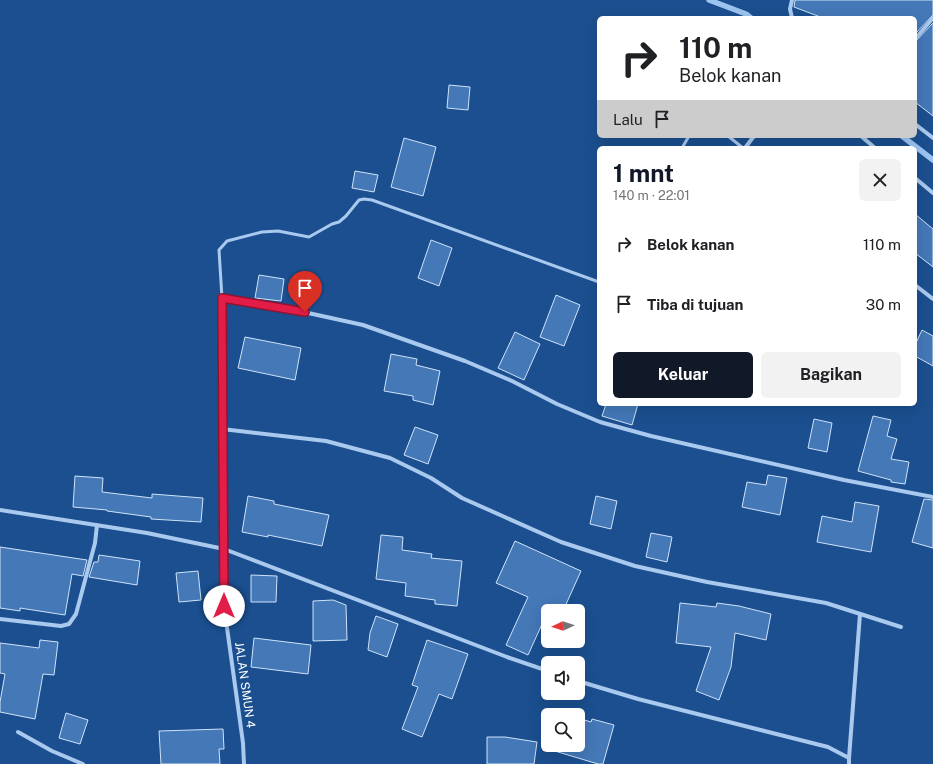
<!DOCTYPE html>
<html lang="id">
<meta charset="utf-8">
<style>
:root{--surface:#fff;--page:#f2f2f2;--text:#202124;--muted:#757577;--accent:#111827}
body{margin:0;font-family:"Public Sans",sans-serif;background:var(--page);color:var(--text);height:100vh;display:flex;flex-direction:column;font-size:15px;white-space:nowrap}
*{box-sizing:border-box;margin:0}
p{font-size:13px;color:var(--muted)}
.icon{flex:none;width:22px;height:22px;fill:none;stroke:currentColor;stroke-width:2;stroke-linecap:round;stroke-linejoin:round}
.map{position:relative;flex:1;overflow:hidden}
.panel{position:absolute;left:597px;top:146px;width:320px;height:260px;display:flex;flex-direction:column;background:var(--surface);border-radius:6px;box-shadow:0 4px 16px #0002}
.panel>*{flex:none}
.hud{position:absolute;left:597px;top:16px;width:320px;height:122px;border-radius:6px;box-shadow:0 4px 16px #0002;background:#fff;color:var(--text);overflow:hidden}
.needle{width:26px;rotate:267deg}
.tools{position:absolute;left:541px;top:604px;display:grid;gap:8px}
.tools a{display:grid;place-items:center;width:44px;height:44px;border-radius:6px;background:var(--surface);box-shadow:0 4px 16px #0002;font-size:20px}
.pin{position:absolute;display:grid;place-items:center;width:34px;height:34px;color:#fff;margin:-41px -17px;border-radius:50% 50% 50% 0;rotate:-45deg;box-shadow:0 0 4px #0007}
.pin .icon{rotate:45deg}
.me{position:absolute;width:44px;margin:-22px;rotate:0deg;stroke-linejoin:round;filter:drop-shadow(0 0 3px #0008)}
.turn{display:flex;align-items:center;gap:14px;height:84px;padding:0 16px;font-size:18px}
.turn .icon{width:52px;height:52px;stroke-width:2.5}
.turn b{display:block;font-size:28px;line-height:34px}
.then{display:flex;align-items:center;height:38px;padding:0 16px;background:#0003;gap:8px;font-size:15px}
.round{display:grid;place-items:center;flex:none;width:42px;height:42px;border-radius:6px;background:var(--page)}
.summary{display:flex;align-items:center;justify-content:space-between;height:68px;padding:0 16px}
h1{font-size:24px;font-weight:700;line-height:30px;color:var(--accent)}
.primary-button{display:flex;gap:8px;margin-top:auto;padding:8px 16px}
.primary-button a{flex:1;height:46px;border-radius:6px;background:var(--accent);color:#fff;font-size:16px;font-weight:700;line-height:46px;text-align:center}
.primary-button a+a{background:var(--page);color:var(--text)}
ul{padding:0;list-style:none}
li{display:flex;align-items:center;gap:12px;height:60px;padding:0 16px}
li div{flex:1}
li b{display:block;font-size:15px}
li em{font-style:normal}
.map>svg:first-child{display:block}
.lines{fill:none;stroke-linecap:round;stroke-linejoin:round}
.stream{stroke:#9cc4f0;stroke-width:5.5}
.building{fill:#4478b7;stroke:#cfe3fa}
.lane{stroke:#a9c9ee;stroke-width:3}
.street{stroke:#a9c9ee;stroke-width:4}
.route-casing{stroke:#92132f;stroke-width:10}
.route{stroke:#e11d48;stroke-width:7}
.labels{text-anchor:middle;stroke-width:4;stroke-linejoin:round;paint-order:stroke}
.street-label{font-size:12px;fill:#fff;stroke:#1b4f8f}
</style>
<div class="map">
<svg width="933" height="764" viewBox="0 0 933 764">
<rect width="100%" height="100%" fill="#1b4f8f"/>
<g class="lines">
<path class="stream" d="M709 0 746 14 751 18
M902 136 933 160"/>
</g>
<path class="building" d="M795 0H933V15L915 34V18H823L794 7Z
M933 23V116L915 102V42Z
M449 85 470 87 468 110 447 108Z
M404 138 436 147 423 196 391 187Z
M355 171 378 175 374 192 352 188Z
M915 214 933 229V267L915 253Z
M431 240 452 248 439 286 418 278Z
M259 275 284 279 281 301 255 298Z
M556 295 580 305 564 346 540 337Z
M922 330 933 336V366L915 356V345Z
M515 332 540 344 524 380 498 368Z
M245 337 301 348 295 380 238 368Z
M391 354 417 359 416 365 440 371 433 405 413 400V396L384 391Z
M606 404H638L632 425 602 416Z
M873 416 891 420 887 436 897 439 891 459 909 462 905 484 891 482V480L858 471Z
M814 419 832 423 827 452 808 448Z
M415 427 438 435 428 464 404 455Z
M768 475 787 478 780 515 742 507 747 482 766 485Z
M75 476 103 478 102 492 152 498V494L203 498 201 522 151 519V517L107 511V510L73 507Z
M248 496 274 501V504L329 515 322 546 268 535V537L242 532Z
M596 496 617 501 611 529 590 524Z
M924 499 933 500V548L912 542Z
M855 502 879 506 871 552 817 542 822 516 852 522Z
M651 533 672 537 667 562 646 557Z
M381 535 403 537 402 550 432 554 431 558 462 561 457 606 435 604V600L405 596 406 583 376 579Z
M515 541 581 571 563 611H548L528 655 506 645 528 597 496 583Z
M0 547 87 560 83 576 72 574 65 615 20 608V611L0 608Z
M99 555 140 561 137 585 89 577 94 562H98Z
M198 571 201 600 179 602 176 573Z
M251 575 277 576 276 602H251Z
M333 600 346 605 347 640 313 641V601Z
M680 603 716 607 717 603 739 606 771 614 766 640 735 633 731 667 719 700 696 691 711 647 676 643Z
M376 616 398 624 387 657 368 650 370 633Z
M254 638 311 645 308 674 251 667Z
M40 640 58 642 54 675 43 674 35 719 0 712V702L5 674 0 673V643L39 648Z
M427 640 468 654 452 699 439 694 422 737 402 729 418 687 412 685Z
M66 713 88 720 80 744 59 738Z
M578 718 591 722 592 719 614 725 603 764H598L548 749V745H578Z
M223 729 224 749H219L220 764H161L159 731Z
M487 737H505L537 742 534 764H487Z"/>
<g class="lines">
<path class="lane" d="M728 136 743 148
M682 148 689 136
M222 298 219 250 227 241 262 232 278 231 309 237 332 224 339 222 346 216 359 200 364 199 372 200 599 282"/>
<path class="street" d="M792 18 790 9 792 0
M915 39 933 18
M915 124 933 138
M861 136 875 148
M745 148 754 136
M915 178 933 193
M915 285 933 299
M222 429 326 441 390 458 431 478 462 498 561 542 635 566 707 582 826 603 901 627
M0 510 147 533 224 549 507 657 548 671
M0 619 61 626 69 624 76 614 95 543 97 525
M578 681 638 699 828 747 849 758V764
M18 732 52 751 83 764
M849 758 860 614
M244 764 243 743 224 606 222 298 290 309 363 325 465 361 512 381 557 404 600 422 651 436 844 480 933 497"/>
</g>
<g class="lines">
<defs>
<path id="route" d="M224 606 222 298 305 312"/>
</defs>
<use href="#route" class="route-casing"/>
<use href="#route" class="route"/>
</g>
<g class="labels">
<g class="street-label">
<text transform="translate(245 685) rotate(82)" y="4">JALAN SMUN 4</text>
</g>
</g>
</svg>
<div class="tools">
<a><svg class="needle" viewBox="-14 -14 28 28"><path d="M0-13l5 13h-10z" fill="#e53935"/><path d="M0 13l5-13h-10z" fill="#757577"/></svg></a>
<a><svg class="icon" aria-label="sound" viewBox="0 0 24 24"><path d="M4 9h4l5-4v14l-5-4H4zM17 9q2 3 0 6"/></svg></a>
<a><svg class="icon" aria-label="search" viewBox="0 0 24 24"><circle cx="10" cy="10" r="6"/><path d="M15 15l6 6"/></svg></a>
</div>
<div class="pin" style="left:305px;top:312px;background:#d93025"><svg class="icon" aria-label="arrive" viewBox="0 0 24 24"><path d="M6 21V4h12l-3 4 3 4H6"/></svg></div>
<svg class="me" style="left:224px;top:606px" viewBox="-20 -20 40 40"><circle r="19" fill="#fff"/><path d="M0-13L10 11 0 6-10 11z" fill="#e11d48"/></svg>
<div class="hud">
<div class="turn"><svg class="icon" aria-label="right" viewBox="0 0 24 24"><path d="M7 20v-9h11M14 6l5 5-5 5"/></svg><div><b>110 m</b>Belok kanan</div></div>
<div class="then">Lalu<svg class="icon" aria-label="arrive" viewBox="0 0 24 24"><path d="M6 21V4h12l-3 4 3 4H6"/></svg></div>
</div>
<section class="panel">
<div class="summary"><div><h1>1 mnt</h1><p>140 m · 22:01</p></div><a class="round"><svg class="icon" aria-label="close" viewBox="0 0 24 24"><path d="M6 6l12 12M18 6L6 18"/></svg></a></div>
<ul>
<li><svg class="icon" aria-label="right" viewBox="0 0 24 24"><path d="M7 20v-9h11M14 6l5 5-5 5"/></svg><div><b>Belok kanan</b></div><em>110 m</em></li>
<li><svg class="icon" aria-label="arrive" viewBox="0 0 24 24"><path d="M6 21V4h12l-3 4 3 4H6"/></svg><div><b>Tiba di tujuan</b></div><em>30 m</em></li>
</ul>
<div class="primary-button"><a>Keluar</a><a>Bagikan</a></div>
</section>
</div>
